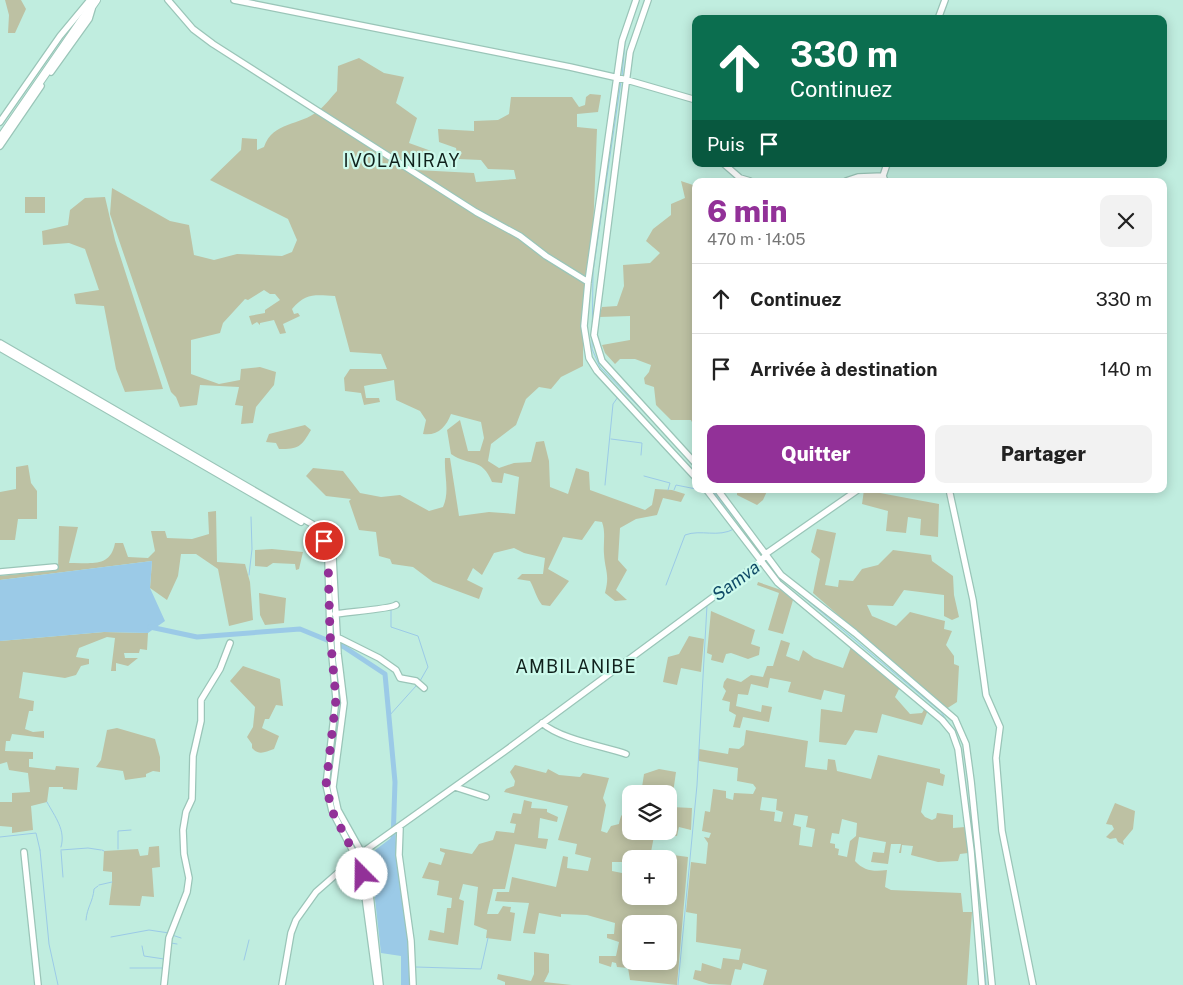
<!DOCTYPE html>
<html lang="fr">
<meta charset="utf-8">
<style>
:root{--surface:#fff;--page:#f2f2f2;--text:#222;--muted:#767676;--line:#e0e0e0;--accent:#923198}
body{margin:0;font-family:"Public Sans",sans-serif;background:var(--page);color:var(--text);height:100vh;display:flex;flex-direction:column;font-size:19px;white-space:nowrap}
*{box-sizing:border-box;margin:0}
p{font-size:16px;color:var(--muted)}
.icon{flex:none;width:28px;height:28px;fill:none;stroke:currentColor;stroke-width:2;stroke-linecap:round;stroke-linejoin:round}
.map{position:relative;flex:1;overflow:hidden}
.panel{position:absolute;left:692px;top:178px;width:475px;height:315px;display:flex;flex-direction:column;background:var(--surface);border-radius:10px;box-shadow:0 2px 12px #0003}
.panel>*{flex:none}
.top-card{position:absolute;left:692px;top:15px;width:475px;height:152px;border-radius:10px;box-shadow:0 2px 12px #0003;background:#0b6e4f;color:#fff;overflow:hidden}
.buttons{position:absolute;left:622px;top:785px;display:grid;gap:10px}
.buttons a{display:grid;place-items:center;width:55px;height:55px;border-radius:10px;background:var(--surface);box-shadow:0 2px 12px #0003;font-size:25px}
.pin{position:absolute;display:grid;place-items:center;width:42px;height:42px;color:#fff;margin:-21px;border:2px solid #fff;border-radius:50%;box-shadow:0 1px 5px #0007}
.me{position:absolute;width:55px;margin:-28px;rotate:338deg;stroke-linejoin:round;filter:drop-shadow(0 0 4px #0008)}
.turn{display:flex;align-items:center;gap:18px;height:105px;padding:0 15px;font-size:22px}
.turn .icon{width:65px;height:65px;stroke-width:2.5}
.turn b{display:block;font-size:35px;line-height:42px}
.then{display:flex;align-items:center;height:48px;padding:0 15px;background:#0003;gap:10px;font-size:19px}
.round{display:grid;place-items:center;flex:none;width:52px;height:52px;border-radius:10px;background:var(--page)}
.head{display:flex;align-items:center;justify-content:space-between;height:85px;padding:0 15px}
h1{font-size:30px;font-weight:800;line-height:38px;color:var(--accent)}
.action{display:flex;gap:10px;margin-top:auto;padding:10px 15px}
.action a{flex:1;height:58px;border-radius:10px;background:var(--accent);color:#fff;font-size:20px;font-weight:800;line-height:58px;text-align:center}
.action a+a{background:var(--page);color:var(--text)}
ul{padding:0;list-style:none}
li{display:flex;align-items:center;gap:15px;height:70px;padding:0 15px;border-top:1px solid var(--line)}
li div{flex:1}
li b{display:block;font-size:19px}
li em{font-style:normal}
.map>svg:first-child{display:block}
.green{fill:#bdc1a3;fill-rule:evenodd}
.water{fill:#9bcae7}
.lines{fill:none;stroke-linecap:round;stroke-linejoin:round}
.stream{stroke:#9bcae7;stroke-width:1}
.canal{stroke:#9bcae7;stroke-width:5}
.minor-casing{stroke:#9ac5b8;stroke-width:8}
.major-casing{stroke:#9ac5b8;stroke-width:10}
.minor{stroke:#fff;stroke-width:5.5}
.major{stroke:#fff;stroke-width:8}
.route{stroke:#923198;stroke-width:9;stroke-dasharray:0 16.2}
.labels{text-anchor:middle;stroke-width:4.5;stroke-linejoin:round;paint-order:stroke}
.neighbourhood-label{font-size:18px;letter-spacing:1px;fill:#10211c;stroke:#cdfaec}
.water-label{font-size:18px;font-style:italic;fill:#104b67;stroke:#cdfaec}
</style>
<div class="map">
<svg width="1183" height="985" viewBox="0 0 1183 985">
<rect width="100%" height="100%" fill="#c0eddf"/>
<path class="green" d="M5 0H21L26 9 15 33H8L9 15Z
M359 58 384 73 404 77 396 103 417 118 409 143 434 152V161L415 163 416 170 474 173 476 182 516 179 514 170 488 169 481 160 458 159 456 148 439 142 438 129 474 131V121L498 120 509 114 511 97H572L579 107 585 105 586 97 590 94 601 95 598 112 577 114V127L597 129 593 232 583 315V366L561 377 551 389 539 387 526 399 516 425 491 444 488 461 499 468 514 463 531 462 536 442 544 441 549 461 550 487 568 494 576 468 589 472 590 490 645 510 652 505 655 489 672 490 685 494 681 502 663 498 657 515 636 519 620 528 618 560 627 570 616 590 627 600 615 601 605 593C610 574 605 571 604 554 603 543 606 533 602 522L595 521 582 540 563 537 548 569 569 581 550 606 542 605C536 597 535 590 530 581L517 579 522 574H543L545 558 524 553 514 548 494 553 482 575 473 568 467 580 483 588 479 599 433 582 413 567 392 564 390 559 379 556 376 532 359 530 349 501 351 499 326 496 306 476 313 468 343 471 360 493 381 497 400 495 429 511 443 507C450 491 444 476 445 458H450L459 516 489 512 515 514 519 477 504 473 502 483 492 482C482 457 470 467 451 454L447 430 460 420 468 451H480L484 438 481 422 451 414C446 427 438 436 423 434L426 420 420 411 396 400 394 380 364 386 366 398H379L380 402 364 405 361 393 345 391 344 378 350 369H387L381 354 350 352 335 296C314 295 306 293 292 309L294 314 298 313 300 316 283 324 286 333 280 334 274 320 260 323V325L257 322 252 325 249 316 265 313V310L280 300 275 294H270L264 290 248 300 245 299 223 323 220 333 191 340V374L219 384 240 380 241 369 260 367 276 372 274 385 256 407 253 423 241 424 243 406 235 405 239 387 200 385 197 405 180 407 176 397 171 392 110 214 112 188 170 221 189 225 194 255 214 260 237 254 282 256 292 252 297 240 288 219 210 180 241 150 242 138 257 139V150L264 147C273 121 300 126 318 111 325 106 331 97 337 91L338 66Z
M681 181 696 186V431L691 420H671L656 405 654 387 645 384 644 378 649 372 651 365 635 359H620L615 364 605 353 602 345 630 340V316L599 317 602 307 617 306 624 286 623 265 650 263 660 253 646 241 653 229 671 215V204L685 198Z
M25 197H45V213H25Z
M105 197 115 240 163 389 125 392 116 369 104 306 76 304 74 294 99 290 85 249 69 243 43 245 42 231 68 225 70 210 85 198Z
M305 425 311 430C301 447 299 449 279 449L276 443 266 442 269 434Z
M28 465 31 483 37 491V519H18L15 540H0V492L16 489V467Z
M737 489H768L763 500 757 505 737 495Z
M864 490 939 504 938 537 920 535 921 519 908 517 906 533 886 531 888 511 862 504Z
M216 511 217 562 245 564 250 582 253 620 229 626 218 569 196 554H181L178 576 167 600 150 588 152 561 0 580V576L58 570 59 526 78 527 69 563C90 562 110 569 115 543H123L128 557 148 558 155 551 151 531H165L167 538 192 539 209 534 208 512Z
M817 529 836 533 825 585 838 587 839 580 853 581 862 569 878 565 893 550 931 555 932 561 953 576 954 595 959 617 952 620 944 616V595L904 590 893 606 867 605 872 616 896 626 910 612 945 621 944 629 952 631 946 645 954 656V664L959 666 957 702 946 709 813 593 820 559 811 552Z
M272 549 303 552 299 569 296 570 295 564 273 563 267 567 255 566V550Z
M758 582 781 590 793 600 783 634 768 630 779 593 757 585Z
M259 593 286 598 284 623 265 625 260 615Z
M711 611 755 630 751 644 760 647 759 655 748 659 731 653 726 654 723 663 711 660 712 655 707 653Z
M104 632 148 633 147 650 140 649 139 653H124L125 658H138L128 666 116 663V671H111L115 638 107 637 79 648 76 657 89 659V664L81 666 76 675 65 678 23 672 19 698 34 701 33 711H29L25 729 33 732 44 731V738L12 734 10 741H6L5 751 33 752V759H29V767L55 770 56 766 79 768 77 790 63 789V787H49L47 802 31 806 33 830 12 833V827L0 826V802H12V793L30 792 28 773 9 770 7 762 0 764V641Z
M689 636 704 639 701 672 681 668 677 685 663 682 668 657 679 654Z
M781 640 790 643 786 656 799 661 803 650 814 658 843 668 851 647 900 687 895 697 910 714 922 713 925 708 928 710 922 725 882 714 877 733 855 730 846 745 819 742 821 709 842 712 845 695 824 690 821 700 788 692 791 682 770 678 768 688 751 684 748 695 738 694 736 706 761 712 762 705 772 707 769 722 743 717 740 728 733 727 736 715 729 711 730 702 722 700 726 691 723 687 724 682 727 678 741 682 751 675 763 677 767 666H773Z
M243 666 280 679 283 706 276 705 269 719H265L262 728 279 736 274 749C265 752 259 756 252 748V744L247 737 253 727 255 707 230 681Z
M117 728 155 739 160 757V772L153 771 146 774V777L125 780 123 771 96 767 101 760 107 730Z
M746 730 808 741 805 767 827 770 828 759 835 760 837 771 871 779 878 755 940 769V773L945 775 943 786 927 782 921 812 925 817 932 820 936 818 937 813 953 815V828L965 827 968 853 960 854 958 861 938 862 911 855 913 846 902 845 901 853H899L901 844H891L888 864 871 862 873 852 884 853 886 842 859 837 855 861C864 871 874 872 887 870L885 887 891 890 961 893 963 912H972L967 985H763L767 970 743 963 741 970 735 969 731 985 709 984 693 979 695 970 701 971 702 963 721 969 723 958 739 960 741 949 696 942 697 914 686 912 691 862 706 864 708 843 704 837 709 838 711 833 702 831 705 811 710 812 713 789 726 791V798L733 800 734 793 753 794 756 788 753 784 737 781 738 768 699 761V749L728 754 729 748 739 749 744 745ZM762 797 777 799 776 810 783 812 781 822 774 821 775 812 760 810ZM795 814 808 816 806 827 815 829 812 847 799 845 801 827 793 825ZM842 819 857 823 856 836 850 841 847 857 838 855 839 849 835 848V844L830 843 832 833 839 834Z
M515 765 546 773 548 769 559 775 580 777 583 773 609 778 603 798 606 805 601 831 607 833 611 826 619 824C622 811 622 815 631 811L629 836H654L651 852 688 857 677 985 630 980 628 968 617 967 616 963 612 962 611 967 599 963V956H616L619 942 607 938V934H614L615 923 587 915 561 914V917L539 913 535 934 523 933 529 903 495 901 497 892H509L512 877 556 887 563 856 568 857 567 868 588 871 591 858 575 854 577 844 558 840 568 806 504 792 506 789 514 786 515 781 510 772ZM628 855 647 859H669V896H631V878L627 877V874L612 871V862H628ZM631 924H669V961H631Z
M659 769 676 772 671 807 692 808 691 830 679 827 677 836 669 834 668 837 659 835 660 831H669V794H641L644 774Z
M524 800 532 802 531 808 547 809V812L558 817 557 822 540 818 538 838 548 839 546 849 515 844 505 889H493L487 914H498L503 906 511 907 510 912 515 913 511 941 486 938 487 930 474 925 478 887 463 884 459 899 464 901 458 945 428 940 430 930 444 933 447 908H451L452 898 437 895 439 881 422 878 429 862 441 865 445 853 440 851V848L472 854 479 844 493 840 496 831 514 833 516 824 510 823 513 813 521 814Z
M1115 803 1135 811 1133 829 1123 841 1124 845 1118 842 1116 838 1110 839 1106 837 1114 829 1112 825 1106 824Z
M159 846 160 867 152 868 154 897 142 896 140 906 109 905 112 882V872L103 871 104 851 138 849 140 856 148 855 149 847Z
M534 952 549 954V972L544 982 572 985H505V982L497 979 498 974 531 981 534 974Z"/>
<path class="water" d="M152 561 150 588 165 621 148 633 104 632 0 641V580Z
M395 835 411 962 410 985H401V956L381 953 370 854Z"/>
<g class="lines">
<path class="stream" d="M633 18 639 0
M622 77 625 41 631 22
M621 81 593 272 592 349 600 367 672 441
M611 439 642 443 641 455
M689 461 696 469
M644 476 670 483 668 490
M605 485 613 404 618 397
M697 489H698
M711 489 748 535
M674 490 676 485 696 489
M249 575 252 549 251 517
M783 580 941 712 955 732
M666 585 685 535C701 529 718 538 734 529
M391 610V627L418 636 428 667 420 681
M389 716 416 686
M47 802C55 817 66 830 61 847
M0 837 36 833 40 850
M118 849V831L131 830
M40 850 49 944 58 985
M61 850 88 848 101 850
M102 850 104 851
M61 851 63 877
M99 885 112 882
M86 920C87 907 93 902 94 889L98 886
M981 934 986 985
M172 935 181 938
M111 937 149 930 169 933
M171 943 177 944
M142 946 144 956 164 959
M244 960 249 940
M416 967 481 969 488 938
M130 968H163
M678 985 697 785 707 605"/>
<path class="canal" d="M150 627 197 637 300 629 344 647 385 674 395 782 393 841"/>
<defs>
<path id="minor" d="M168 0 193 29 213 44 476 212 520 236 546 256 588 282
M234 0 570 67 627 80 696 100
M636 0 622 41 588 282 584 326 589 358 597 371 696 478
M648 0 630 52 594 335 602 361 696 464
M938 19 945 0
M51 72 89 19 92 9
M0 122 60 36 90 0
M0 146 41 86
M724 164 740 178 750 181
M846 181 858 177 883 176
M885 181 883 176 887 164
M0 343 312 524 328 541 333 558 338 654 344 703 333 787 338 810 362 853 368 876 380 985
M0 348 301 522
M706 489 778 583 942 720 952 732 958 749 971 851 982 985
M717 489 781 575 855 633 955 719 966 744 971 781 992 985
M949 489 973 600 986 695 1000 727 996 758 1002 831 1033 985
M325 543 328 559 330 634 336 699 326 785 332 811 356 857 362 874 377 985
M0 572 55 567
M335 614C346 612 391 609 396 605
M337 637 379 658 396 670 400 678 416 681 424 688
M542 723C560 739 602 746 626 754
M455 787 486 797
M400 828 399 855 411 941 413 985
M24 852 38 985
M164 985 169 938 187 892 189 878 184 854 183 830 186 812 192 799 193 756 201 721V700L220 669 230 643
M282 985 291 933 296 920 316 892 356 857 505 751 735 581 761 561 767 553 859 489"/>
<path id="major" d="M0 139 96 0"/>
</defs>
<use href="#minor" class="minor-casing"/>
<use href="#major" class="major-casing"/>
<use href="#minor" class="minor"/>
<use href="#major" class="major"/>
</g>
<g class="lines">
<path class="route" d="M324 541 328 559 330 634 336 699 326 785 332 811 356 857 362 874"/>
</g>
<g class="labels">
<g class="neighbourhood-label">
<text x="402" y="167">IVOLANIRAY</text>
<text x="576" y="673">AMBILANIBE</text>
</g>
<g class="water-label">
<text transform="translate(736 581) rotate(-36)" y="6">Samva</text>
</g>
</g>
</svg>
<div class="buttons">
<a><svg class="icon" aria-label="layers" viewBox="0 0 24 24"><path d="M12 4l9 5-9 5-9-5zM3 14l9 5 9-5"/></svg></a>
<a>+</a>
<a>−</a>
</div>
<div class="pin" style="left:324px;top:541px;background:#d93025"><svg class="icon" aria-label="arrive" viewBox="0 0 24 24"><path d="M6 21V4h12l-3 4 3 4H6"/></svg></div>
<svg class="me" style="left:362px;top:874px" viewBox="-20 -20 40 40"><circle r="19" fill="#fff"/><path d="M0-13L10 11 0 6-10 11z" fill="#923198"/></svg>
<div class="top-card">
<div class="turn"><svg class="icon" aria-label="ahead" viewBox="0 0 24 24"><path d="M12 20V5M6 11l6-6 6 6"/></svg><div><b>330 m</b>Continuez</div></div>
<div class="then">Puis<svg class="icon" aria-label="arrive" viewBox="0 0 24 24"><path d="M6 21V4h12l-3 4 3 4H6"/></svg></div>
</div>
<section class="panel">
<div class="head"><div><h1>6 min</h1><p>470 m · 14:05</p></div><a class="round"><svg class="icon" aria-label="close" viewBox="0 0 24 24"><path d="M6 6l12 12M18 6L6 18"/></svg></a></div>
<ul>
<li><svg class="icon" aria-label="ahead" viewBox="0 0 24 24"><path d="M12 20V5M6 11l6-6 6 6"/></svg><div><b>Continuez</b></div><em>330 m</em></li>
<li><svg class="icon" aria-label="arrive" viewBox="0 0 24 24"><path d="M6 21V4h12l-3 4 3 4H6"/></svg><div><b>Arrivée à destination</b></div><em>140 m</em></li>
</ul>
<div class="action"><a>Quitter</a><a>Partager</a></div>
</section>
</div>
